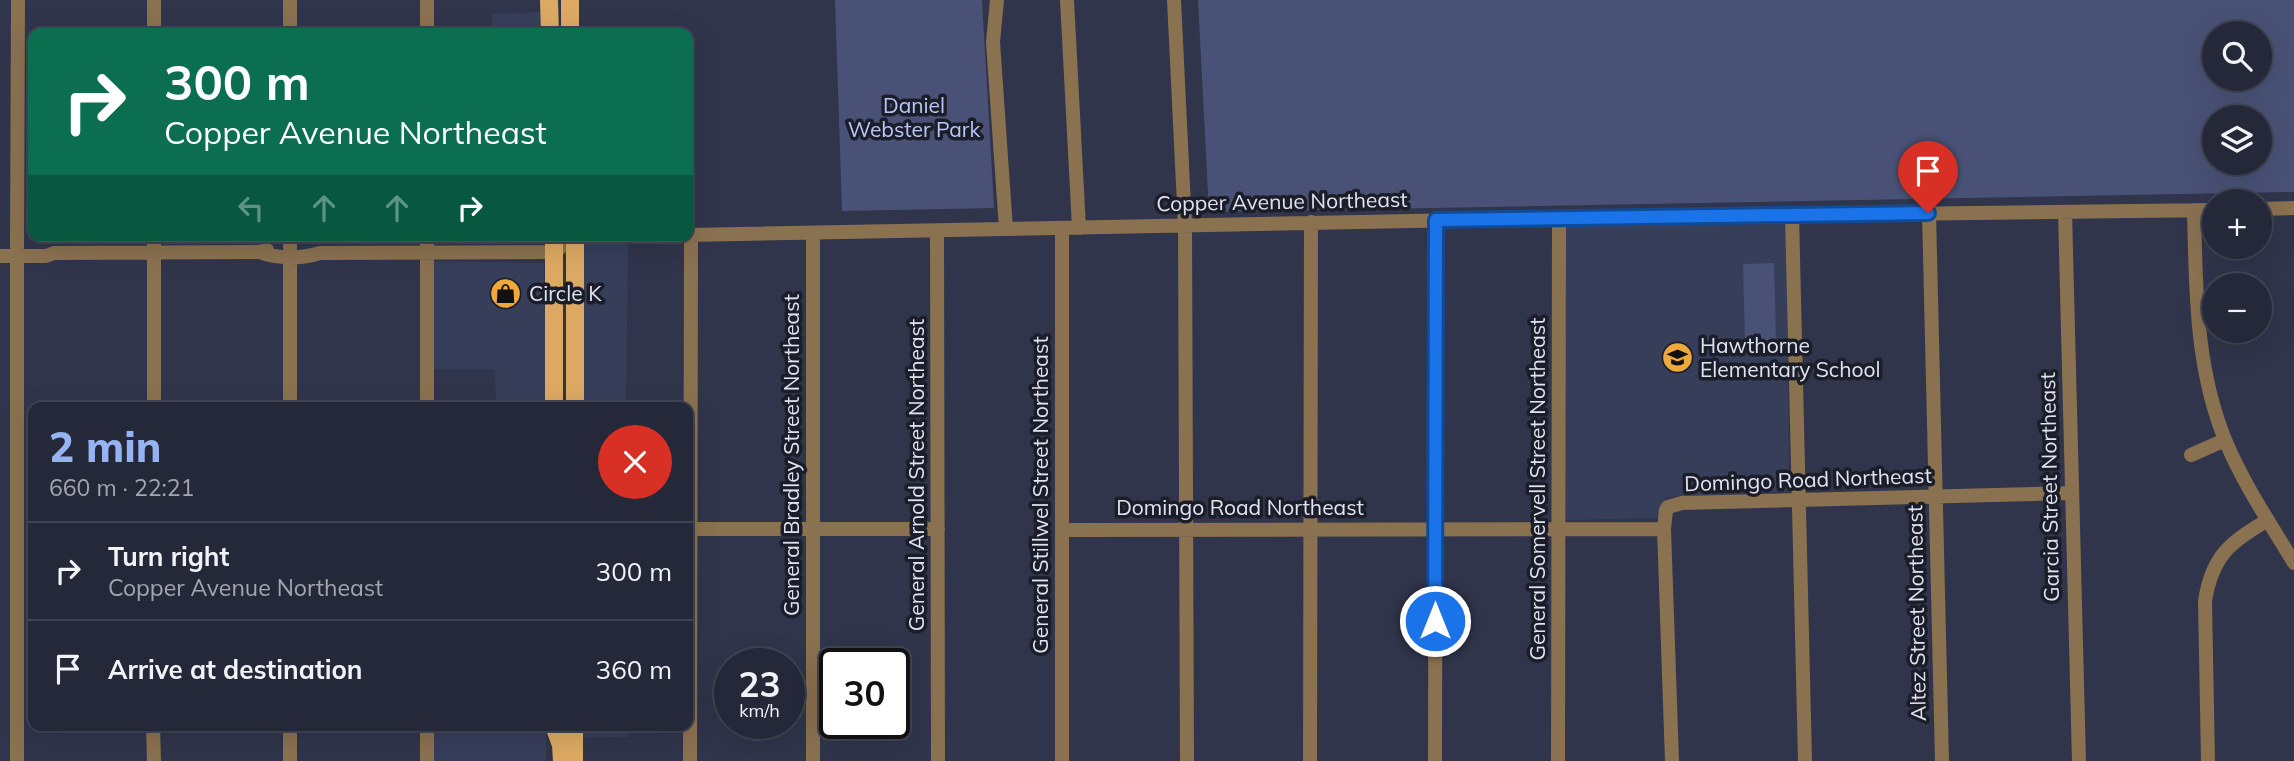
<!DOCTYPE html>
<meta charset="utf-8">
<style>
:root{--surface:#242838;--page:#2c3040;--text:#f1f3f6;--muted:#a3a6ae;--line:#414453;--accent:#95b2f1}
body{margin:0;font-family:Mulish,sans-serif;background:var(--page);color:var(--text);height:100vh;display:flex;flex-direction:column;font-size:26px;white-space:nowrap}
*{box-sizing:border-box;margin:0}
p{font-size:23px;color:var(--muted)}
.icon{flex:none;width:38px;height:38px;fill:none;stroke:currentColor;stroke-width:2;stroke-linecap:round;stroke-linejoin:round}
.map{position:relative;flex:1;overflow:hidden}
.drawer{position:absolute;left:28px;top:402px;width:665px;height:329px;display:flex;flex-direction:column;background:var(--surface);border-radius:14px;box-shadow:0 7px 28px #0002,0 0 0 2px var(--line)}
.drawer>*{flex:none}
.banner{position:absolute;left:28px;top:28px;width:665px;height:214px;border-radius:14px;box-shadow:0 7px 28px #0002,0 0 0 2px var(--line);background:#0b6e4f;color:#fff;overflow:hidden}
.tools{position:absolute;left:2202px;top:21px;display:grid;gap:14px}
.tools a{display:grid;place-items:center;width:70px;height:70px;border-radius:50%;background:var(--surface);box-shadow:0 7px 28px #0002,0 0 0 2px var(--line);font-size:35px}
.speed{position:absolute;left:714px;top:648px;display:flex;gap:14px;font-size:35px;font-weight:700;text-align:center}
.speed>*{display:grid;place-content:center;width:91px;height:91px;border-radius:50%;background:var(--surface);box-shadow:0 7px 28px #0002,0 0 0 2px var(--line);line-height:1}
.speed small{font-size:18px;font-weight:400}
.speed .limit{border:4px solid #111;border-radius:10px;background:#fff;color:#111}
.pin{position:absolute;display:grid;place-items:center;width:60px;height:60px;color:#fff;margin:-72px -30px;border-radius:50% 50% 50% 0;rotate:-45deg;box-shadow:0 0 7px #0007}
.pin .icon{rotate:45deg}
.me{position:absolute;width:77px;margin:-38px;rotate:0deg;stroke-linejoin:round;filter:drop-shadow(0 0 5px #0008)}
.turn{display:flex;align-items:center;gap:24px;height:147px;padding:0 21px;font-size:32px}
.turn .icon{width:91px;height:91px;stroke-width:2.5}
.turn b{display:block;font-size:49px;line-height:60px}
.lanes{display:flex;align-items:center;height:66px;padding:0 21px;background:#0003;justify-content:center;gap:35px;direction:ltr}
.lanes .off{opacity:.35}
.round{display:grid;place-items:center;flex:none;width:74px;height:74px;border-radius:37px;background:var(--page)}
.overview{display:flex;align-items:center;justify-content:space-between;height:119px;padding:0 21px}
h1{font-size:42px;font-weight:800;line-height:52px;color:var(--accent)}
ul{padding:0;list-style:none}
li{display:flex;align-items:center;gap:21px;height:98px;padding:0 21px;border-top:2px solid var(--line)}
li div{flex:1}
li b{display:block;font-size:26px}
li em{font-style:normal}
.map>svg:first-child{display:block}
.built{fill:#373e5a}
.green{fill:#495276;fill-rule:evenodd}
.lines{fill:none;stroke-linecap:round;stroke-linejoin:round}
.minor{stroke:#8a7150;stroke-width:14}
.major{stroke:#dca963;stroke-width:18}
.route-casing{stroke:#114b97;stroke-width:18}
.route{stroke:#1a73e8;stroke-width:12}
.labels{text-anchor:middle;stroke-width:7;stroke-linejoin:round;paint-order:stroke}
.park-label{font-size:21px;fill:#b9c7fc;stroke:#1b1e28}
.street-label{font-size:21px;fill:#e0e4f2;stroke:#1b1e28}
.poi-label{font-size:21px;fill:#e0e4f2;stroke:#1b1e28;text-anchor:start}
</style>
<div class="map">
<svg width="2294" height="761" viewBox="0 0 2294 761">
<rect width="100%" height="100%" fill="#30354b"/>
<path class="built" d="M543 12V33H492V14Z
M1787 221 1789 491 1666 497 1658 518 1566 520 1565 225Z
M433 236H545V241L541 243 438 244Z
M586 242 628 243 626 408H580L581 244Z
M439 261 544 263 546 408H496L495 369H433L432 267 434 262Z
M432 726H546V761H432Z
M580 726H628L627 737 580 738Z"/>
<path class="green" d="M835 0H982L994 208 842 211Z
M1198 0H2294V192L1209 212ZM2214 33H2259V79H2214ZM2214 117H2259V163H2214Z
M1774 263 1776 341 1745 342 1743 264Z"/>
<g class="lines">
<path class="minor" d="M154 0V33
M997 0 993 42 1006 229
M1067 0 1079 228
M1174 0 1185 226 1187 761
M290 33V0
M427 33V0
M2259 209 2294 208
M2194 210C2196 288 2195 368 2226 442 2244 485 2270 523 2294 563
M2065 212 2079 761
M1929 213 1942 761
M1792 214 1805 761
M937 231 938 761
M813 234V761
M688 235 1569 218 2214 210
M17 247 18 0
M290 248V236
M259 252C278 259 301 259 320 253L554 252 575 237 600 236
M0 256H46L54 253 259 252 267 250
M154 408V236
M290 408V257
M427 408V236
M2191 455 2225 440
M688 529H938
M1062 530 1664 529
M153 726 154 761
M427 726V761
M17 761V256
M290 761V726
M690 761 691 235
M1062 761V228
M1310 761 1311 222
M1435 761 1436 220
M1558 761 1559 218
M1672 761 1664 529 1666 510 1668 507 1682 503 2071 493
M2208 761 2205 601C2212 556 2230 542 2268 520"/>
<path class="major" d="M549 0 550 33
M570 0V33
M554 408V236
M575 408V236
M554 726 561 745 562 761
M574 761V726"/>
</g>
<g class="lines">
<defs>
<path id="route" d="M1435 621 1436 220 1928 213"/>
</defs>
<use href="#route" class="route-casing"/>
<use href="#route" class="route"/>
</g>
<defs>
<symbol id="shop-disc" viewBox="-11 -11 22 22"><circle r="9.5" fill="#eea83c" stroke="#1b1e28"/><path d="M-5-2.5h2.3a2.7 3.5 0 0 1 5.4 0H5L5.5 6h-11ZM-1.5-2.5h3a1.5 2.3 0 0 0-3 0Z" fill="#111"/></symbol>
<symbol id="school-disc" viewBox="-11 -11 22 22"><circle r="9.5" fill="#eea83c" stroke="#1b1e28"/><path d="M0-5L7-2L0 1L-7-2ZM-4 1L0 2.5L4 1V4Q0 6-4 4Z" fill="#111"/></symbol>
</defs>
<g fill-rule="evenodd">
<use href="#shop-disc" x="488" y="276" width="35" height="35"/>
<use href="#school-disc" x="1660" y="340" width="35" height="35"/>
</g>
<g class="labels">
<g class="park-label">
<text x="914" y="113">Daniel<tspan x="914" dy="24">Webster Park</tspan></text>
</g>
<g class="street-label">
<text transform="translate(1282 202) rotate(-1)" y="7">Copper Avenue Northeast</text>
<text transform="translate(792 455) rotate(-90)" y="7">General Bradley Street Northeast</text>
<text transform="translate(917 475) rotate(-90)" y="7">General Arnold Street Northeast</text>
<text transform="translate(1808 480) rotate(-2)" y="7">Domingo Road Northeast</text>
<text transform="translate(2050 487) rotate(-91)" y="7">Garcia Street Northeast</text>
<text transform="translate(1538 489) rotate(-90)" y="7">General Somervell Street Northeast</text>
<text transform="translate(1041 495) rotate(-90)" y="7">General Stillwel Street Northeast</text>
<text x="1240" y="515">Domingo Road Northeast</text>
<text transform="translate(1917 613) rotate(-91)" y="7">Altez Street Northeast</text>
</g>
<g class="poi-label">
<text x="529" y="301">Circle K</text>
<text x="1700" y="353">Hawthorne<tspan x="1700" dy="24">Elementary School</tspan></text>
</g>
</g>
</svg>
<div class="tools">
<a><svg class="icon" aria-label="search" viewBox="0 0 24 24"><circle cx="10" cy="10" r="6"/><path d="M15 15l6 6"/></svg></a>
<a><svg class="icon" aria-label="layers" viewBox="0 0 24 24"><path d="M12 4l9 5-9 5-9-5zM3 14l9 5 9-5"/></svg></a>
<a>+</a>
<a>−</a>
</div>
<div class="speed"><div>23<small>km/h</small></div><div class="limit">30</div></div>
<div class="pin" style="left:1928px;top:213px;background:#d93025"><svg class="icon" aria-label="arrive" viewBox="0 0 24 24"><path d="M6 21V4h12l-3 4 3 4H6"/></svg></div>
<svg class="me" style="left:1435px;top:621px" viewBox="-20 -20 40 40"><circle r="17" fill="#1a73e8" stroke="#fff" stroke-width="3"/><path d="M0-11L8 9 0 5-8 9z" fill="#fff"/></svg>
<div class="banner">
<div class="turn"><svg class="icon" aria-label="right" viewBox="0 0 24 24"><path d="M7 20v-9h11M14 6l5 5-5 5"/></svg><div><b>300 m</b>Copper Avenue Northeast</div></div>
<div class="lanes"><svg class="icon off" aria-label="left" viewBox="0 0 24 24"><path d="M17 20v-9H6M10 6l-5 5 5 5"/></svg><svg class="icon off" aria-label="ahead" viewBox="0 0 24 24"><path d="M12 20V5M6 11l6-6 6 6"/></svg><svg class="icon off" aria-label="ahead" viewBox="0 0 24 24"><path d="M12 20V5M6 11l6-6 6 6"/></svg><svg class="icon" aria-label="right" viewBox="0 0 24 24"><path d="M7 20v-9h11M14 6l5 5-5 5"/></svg></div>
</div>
<section class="drawer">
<div class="overview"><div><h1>2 min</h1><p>660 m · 22:21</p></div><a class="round" style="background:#d93025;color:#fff"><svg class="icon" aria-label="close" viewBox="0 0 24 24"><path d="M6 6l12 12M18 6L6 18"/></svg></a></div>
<ul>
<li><svg class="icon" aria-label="right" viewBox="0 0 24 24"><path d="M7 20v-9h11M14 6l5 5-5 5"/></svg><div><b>Turn right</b><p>Copper Avenue Northeast</p></div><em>300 m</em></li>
<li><svg class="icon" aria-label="arrive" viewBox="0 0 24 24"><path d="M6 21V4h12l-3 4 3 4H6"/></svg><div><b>Arrive at destination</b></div><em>360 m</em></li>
</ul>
</section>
</div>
